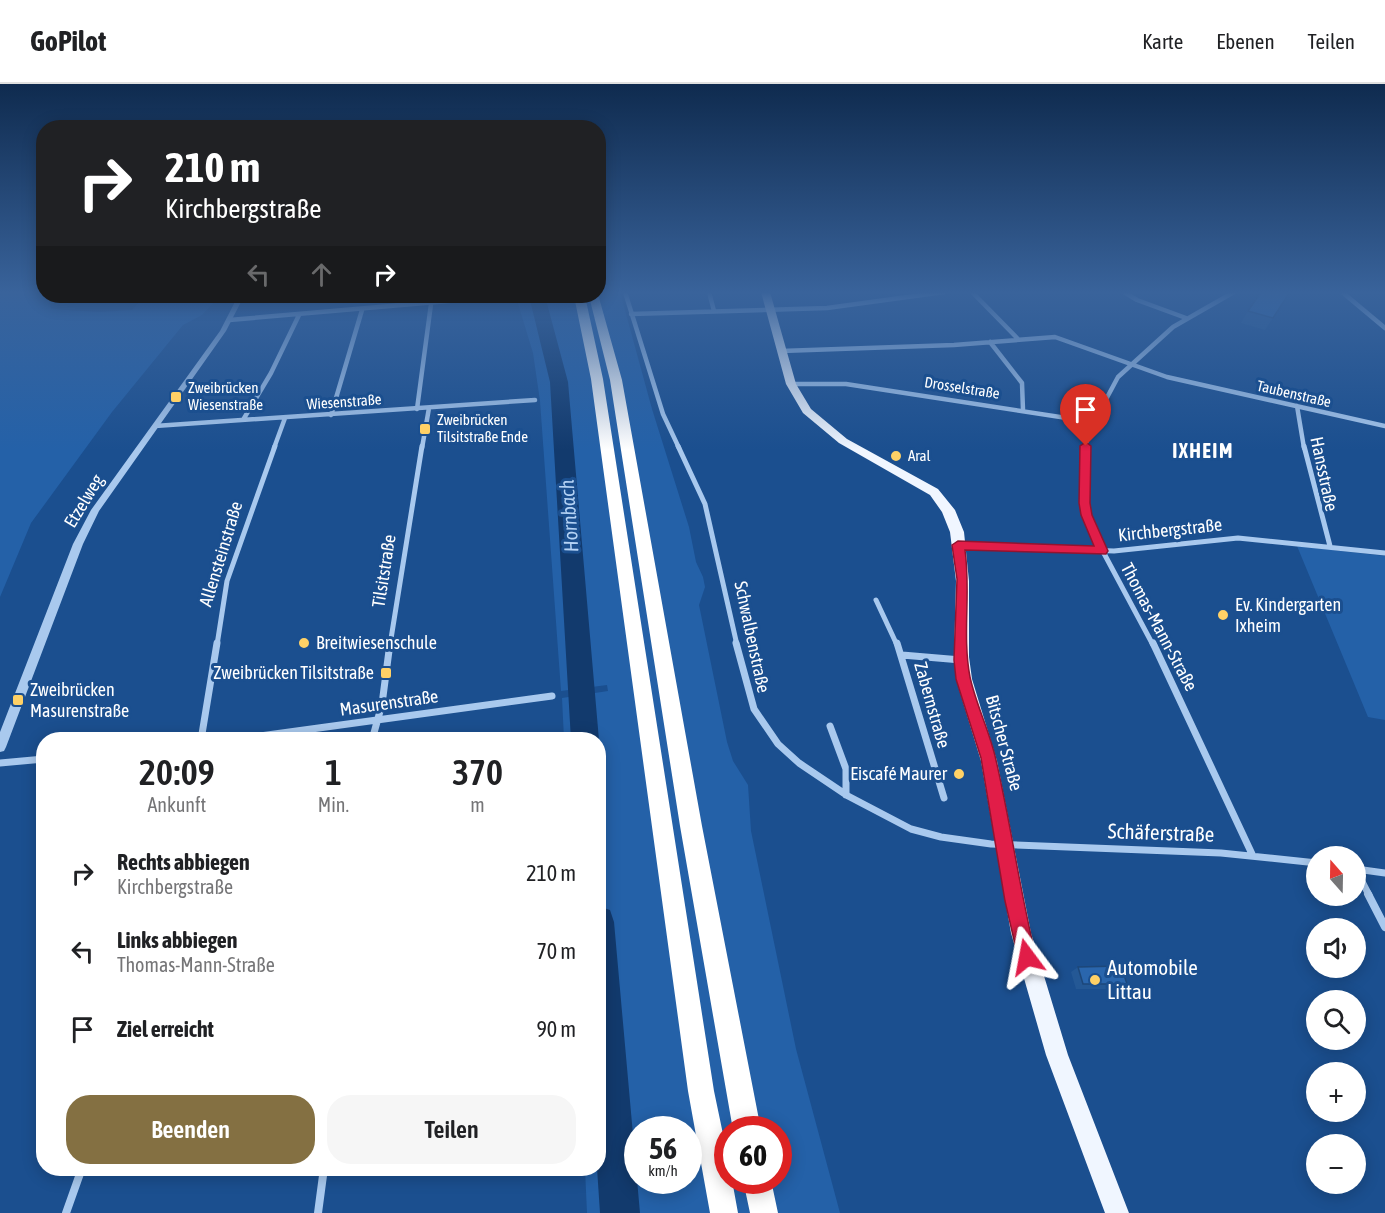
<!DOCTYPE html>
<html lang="de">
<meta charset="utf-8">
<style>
:root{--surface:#fff;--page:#f6f6f6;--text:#202124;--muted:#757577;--line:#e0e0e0;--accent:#847042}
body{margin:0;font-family:"Asap Condensed",sans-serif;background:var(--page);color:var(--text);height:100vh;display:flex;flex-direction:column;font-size:22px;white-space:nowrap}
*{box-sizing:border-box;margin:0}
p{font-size:20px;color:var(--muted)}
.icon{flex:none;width:33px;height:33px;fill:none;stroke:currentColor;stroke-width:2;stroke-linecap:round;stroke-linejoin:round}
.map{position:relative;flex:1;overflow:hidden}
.side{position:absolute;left:36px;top:648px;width:570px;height:444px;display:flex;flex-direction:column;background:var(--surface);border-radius:24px;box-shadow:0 3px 15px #0003}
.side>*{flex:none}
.top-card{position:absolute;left:36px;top:36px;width:570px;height:183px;border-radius:24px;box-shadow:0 3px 15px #0003;background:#202124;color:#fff;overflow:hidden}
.needle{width:39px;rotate:340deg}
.controls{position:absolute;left:1306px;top:762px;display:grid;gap:12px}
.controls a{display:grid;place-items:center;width:60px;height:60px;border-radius:50%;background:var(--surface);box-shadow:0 3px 15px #0003;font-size:30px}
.speed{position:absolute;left:624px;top:1032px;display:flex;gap:12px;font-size:30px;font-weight:700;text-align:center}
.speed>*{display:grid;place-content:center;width:78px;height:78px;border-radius:50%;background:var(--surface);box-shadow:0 3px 15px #0003;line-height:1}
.speed small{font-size:15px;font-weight:400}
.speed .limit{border:9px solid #d22;background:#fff;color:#111}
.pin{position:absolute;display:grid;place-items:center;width:51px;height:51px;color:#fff;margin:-62px -26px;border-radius:50% 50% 50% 0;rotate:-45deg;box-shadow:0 0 6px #0007}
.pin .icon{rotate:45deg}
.me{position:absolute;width:66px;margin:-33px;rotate:347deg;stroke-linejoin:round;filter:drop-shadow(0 0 4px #0008)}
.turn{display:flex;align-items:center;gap:21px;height:126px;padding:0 30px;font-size:27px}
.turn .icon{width:78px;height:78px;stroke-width:2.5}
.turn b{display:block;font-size:42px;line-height:51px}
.lanes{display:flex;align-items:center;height:57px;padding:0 30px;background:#0003;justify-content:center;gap:30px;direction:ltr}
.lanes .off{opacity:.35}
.eta{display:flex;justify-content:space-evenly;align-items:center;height:102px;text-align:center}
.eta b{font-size:36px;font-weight:600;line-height:42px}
.action{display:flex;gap:12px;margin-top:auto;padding:12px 30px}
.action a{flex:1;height:69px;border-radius:24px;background:var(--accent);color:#fff;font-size:24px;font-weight:600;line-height:69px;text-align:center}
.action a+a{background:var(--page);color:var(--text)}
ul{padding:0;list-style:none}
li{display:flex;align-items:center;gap:18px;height:78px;padding:0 30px}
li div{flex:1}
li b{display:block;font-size:22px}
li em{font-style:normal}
header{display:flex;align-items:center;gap:36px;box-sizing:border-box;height:84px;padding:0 30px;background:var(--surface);border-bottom:2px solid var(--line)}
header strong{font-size:28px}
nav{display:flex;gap:33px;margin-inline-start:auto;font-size:21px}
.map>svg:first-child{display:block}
.green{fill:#2461a8;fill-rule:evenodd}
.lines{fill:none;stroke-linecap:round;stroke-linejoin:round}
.river{fill:#123a6d;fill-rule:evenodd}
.minor-far3{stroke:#a9c9ee;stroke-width:4.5}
.minor-far2{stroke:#a9c9ee;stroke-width:5}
.minor-far1{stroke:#a9c9ee;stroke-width:7}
.minor{stroke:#a9c9ee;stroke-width:8}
.tertiary{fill:#a9c9ee;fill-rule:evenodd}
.primary{fill:#f0f6ff;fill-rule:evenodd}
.motorway{fill:#fff;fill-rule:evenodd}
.wall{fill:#245895}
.building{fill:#2a66ad;stroke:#1d4779;stroke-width:1.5}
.route{fill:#e11d48;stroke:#92132f;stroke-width:1.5}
.poi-dot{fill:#ffd166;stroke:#1b4f8f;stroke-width:2}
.labels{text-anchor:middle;stroke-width:6;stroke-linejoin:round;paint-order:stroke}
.far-poi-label{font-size:15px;fill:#fff;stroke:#1b4f8f;text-anchor:start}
.far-street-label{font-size:15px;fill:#fff;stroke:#1b4f8f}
.street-label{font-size:18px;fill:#fff;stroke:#1b4f8f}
.poi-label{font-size:18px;fill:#fff;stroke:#1b4f8f;text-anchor:start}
.far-district-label{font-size:20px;font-weight:bold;letter-spacing:1.5px;fill:#fff;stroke:#1b4f8f}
.water-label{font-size:20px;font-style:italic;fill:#b5d3f5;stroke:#1b4f8f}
.near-street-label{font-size:21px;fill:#fff;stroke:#1b4f8f}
.near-poi-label{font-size:21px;fill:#fff;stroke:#1b4f8f;text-anchor:start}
</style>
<header>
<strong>GoPilot</strong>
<nav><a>Karte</a><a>Ebenen</a><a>Teilen</a></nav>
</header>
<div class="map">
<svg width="1385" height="1129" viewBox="0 0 1385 1129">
<rect width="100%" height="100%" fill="#1b4f8f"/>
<path class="green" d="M0 208H43L44 212H55L49 217 51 225 100 228 132 226 145 212H220L202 231 183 241 112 328 31 439 0 513Z
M599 208H620L652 325 689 443 696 478 703 493 705 503 699 521 727 658 733 677 748 701 751 747 796 965 840 1129H587L585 1085 598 1084V656L564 655 562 614 608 607 607 601 561 607 540 317 533 269 516 213 598 212ZM638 1046H688V1096H638ZM728 1046H778V1096H728Z
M1297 462 1385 472V636L1368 633Z"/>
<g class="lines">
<path class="river" d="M529 212H545L568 298 599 656 598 657 571 656 550 298Z
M598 822 610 826 614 838 640 1129H600L597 1084Z"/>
<path class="minor-far3" d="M625 208 663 330 679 364
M709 208 714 227
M972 208 1018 255
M1124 208 1137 216 1186 234
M1342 208 1385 244
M631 230 827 224 944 208
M229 236 506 212
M990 258 1022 299 1023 326
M781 267 954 261 1055 253 1167 293 1385 342
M791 300H846L1093 338
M1297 322 1304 364
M417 325 431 220
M331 331 362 226
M243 336 271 289 299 231
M155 342 535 316
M274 364 285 334
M422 364 429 324
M1085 364 1088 349 1118 293 1173 243 1234 208"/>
<path class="minor-far2" d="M678 362 705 420 737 561
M1085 362V419L1092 447 1153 561
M1304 362 1330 462
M959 461 1114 467 1238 454 1385 469
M876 516 897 561
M217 561 227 497 275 362
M390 561 422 362"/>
<path class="minor-far1" d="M736 559 754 625 778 660 799 679 848 712 911 745 941 753 991 760 1221 769 1317 779
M897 559 944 714
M1153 559 1252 770
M902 571 961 576
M830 642 846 685V711
M201 656 217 559
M231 656 552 612
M372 656 382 620 390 559
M0 679 44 675
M1356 785 1385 789
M1356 786 1369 811"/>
<path class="minor" d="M1368 810 1385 843
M66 1129 82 1084
M318 1129 324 1084"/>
<path class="tertiary" d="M238 212H244L226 247 99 427 83 460 6 663 4 667 0 668V648L73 460 91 426 220 247Z"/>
<path class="primary" d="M761 208H770L796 300 811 325 847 355 938 405 955 426 964 448 969 497V573L972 595 997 677 1031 849 1068 971 1129 1129H1105L1046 971 1011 849 981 677 956 595 954 573 956 497 950 448 942 428 930 411 839 359 803 329 786 300Z"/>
<path class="motorway" d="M598 210 622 296 702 742 761 1046H733L680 742 610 296 589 212Z
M574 212H585L603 295 714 1007 728 1074V1096H732L738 1129H710L688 1007 591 295Z
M743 1096H771L778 1129H750Z"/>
</g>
<path class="wall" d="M1290 208 1265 246 1241 239 1248 227Z
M1078 883 1127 900 1119 905H1076L1071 888Z"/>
<path class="building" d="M1261 208H1290L1273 234 1248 227Z
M1121 882 1127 900H1083L1078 883Z"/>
<linearGradient id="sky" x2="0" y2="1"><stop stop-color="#0f2b4f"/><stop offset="0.57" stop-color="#39639b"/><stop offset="1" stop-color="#39639b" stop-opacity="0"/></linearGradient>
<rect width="1385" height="366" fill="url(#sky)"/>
<path class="route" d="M1086 358 1091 362 1090 419 1092 431 1108 467 1106 470 965 466C971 508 962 552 970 593 976 621 990 648 996 676 1011 741 1020 808 1036 873L1033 879 1027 882 1020 879 1018 873 1005 817 981 674 956 595 954 576 957 495 952 461 958 457 1094 462 1081 431 1079 419 1080 362Z"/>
<g class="poi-dot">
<rect x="170" y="307" width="12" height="12" rx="3"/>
<rect x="419" y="339" width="12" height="12" rx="3"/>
<circle cx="896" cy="372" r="6"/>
<circle cx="1223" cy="531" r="6"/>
<circle cx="304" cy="559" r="6"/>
<rect x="380" y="583" width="12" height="12" rx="3"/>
<rect x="12" y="610" width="12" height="12" rx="3"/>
<circle cx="959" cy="690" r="6"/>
<circle cx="1095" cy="896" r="6"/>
</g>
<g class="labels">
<g class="far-poi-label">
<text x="188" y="309">Zweibrücken<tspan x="188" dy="17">Wiesenstraße</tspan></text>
<text x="437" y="341">Zweibrücken<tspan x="437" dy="17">Tilsitstraße Ende</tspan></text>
<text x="908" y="377">Aral</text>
</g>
<g class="far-street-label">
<text transform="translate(962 304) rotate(9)" y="5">Drosselstraße</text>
<text transform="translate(1294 310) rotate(13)" y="5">Taubenstraße</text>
<text transform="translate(344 318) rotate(-4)" y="5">Wiesenstraße</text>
</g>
<g class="street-label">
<text transform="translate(1324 390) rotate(78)" y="6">Hansstraße</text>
<text transform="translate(84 417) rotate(-59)" y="6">Etzelweg</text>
<text transform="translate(1170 446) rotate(-6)" y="6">Kirchbergstraße</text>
<text transform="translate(221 470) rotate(-73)" y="6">Allensteinstraße</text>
<text transform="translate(384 487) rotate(-81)" y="6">Tilsitstraße</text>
<text transform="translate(1159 543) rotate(62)" y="6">Thomas-Mann-Straße</text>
<text transform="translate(752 553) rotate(78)" y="6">Schwalbenstraße</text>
<text transform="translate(389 619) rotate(-8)" y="6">Masurenstraße</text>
<text transform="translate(932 621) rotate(74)" y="6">Zabernstraße</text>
<text transform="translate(1004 659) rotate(75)" y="6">Bitscher Straße</text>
</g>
<g class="poi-label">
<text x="1235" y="527">Ev. Kindergarten<tspan x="1235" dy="21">Ixheim</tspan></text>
<text x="316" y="565">Breitwiesenschule</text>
<text x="374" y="595" text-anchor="end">Zweibrücken Tilsitstraße</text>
<text x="30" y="612">Zweibrücken<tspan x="30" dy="21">Masurenstraße</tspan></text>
<text x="947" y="696" text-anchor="end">Eiscafé Maurer</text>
</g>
<g class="far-district-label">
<text x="1203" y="374">IXHEIM</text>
</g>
<g class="water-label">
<text transform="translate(569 432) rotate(-94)" y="7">Hornbach</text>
</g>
<g class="near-street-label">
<text transform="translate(1161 749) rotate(2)" y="7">Schäferstraße</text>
</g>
<g class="near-poi-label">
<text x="1107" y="891">Automobile<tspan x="1107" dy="24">Littau</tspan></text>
</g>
</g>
</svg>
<div class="controls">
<a><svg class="needle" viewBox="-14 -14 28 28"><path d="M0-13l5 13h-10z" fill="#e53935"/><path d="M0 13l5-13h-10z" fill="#757577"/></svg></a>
<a><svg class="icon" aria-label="sound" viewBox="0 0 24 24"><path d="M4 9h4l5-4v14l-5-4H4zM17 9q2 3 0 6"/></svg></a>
<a><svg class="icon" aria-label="search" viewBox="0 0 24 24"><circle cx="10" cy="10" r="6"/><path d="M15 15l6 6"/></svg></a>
<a>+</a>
<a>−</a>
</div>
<div class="speed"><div>56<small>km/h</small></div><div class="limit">60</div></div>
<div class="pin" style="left:1086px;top:362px;background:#d93025"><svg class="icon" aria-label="arrive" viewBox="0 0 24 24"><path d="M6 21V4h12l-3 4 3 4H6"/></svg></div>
<svg class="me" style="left:1027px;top:873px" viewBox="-20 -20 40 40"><path d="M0-17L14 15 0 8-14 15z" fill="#e11d48" stroke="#fff" stroke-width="4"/></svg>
<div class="top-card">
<div class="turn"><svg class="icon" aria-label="right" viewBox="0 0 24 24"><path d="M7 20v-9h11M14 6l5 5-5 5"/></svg><div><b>210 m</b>Kirchbergstraße</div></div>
<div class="lanes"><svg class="icon off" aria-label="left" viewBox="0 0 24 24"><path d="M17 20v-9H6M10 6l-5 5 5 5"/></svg><svg class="icon off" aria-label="ahead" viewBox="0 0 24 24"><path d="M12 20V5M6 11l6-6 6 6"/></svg><svg class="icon" aria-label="right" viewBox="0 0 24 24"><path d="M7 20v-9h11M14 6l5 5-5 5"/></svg></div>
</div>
<section class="side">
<div class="eta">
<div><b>20:09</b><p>Ankunft</p></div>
<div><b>1</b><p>Min.</p></div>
<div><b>370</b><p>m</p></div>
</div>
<ul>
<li><svg class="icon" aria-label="right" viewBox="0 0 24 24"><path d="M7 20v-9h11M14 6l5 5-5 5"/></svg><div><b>Rechts abbiegen</b><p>Kirchbergstraße</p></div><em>210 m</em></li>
<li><svg class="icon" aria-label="left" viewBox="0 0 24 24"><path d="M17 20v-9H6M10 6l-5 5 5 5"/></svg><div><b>Links abbiegen</b><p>Thomas-Mann-Straße</p></div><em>70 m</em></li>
<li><svg class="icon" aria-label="arrive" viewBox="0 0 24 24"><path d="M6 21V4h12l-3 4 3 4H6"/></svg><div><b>Ziel erreicht</b></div><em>90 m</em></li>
</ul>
<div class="action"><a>Beenden</a><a>Teilen</a></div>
</section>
</div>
